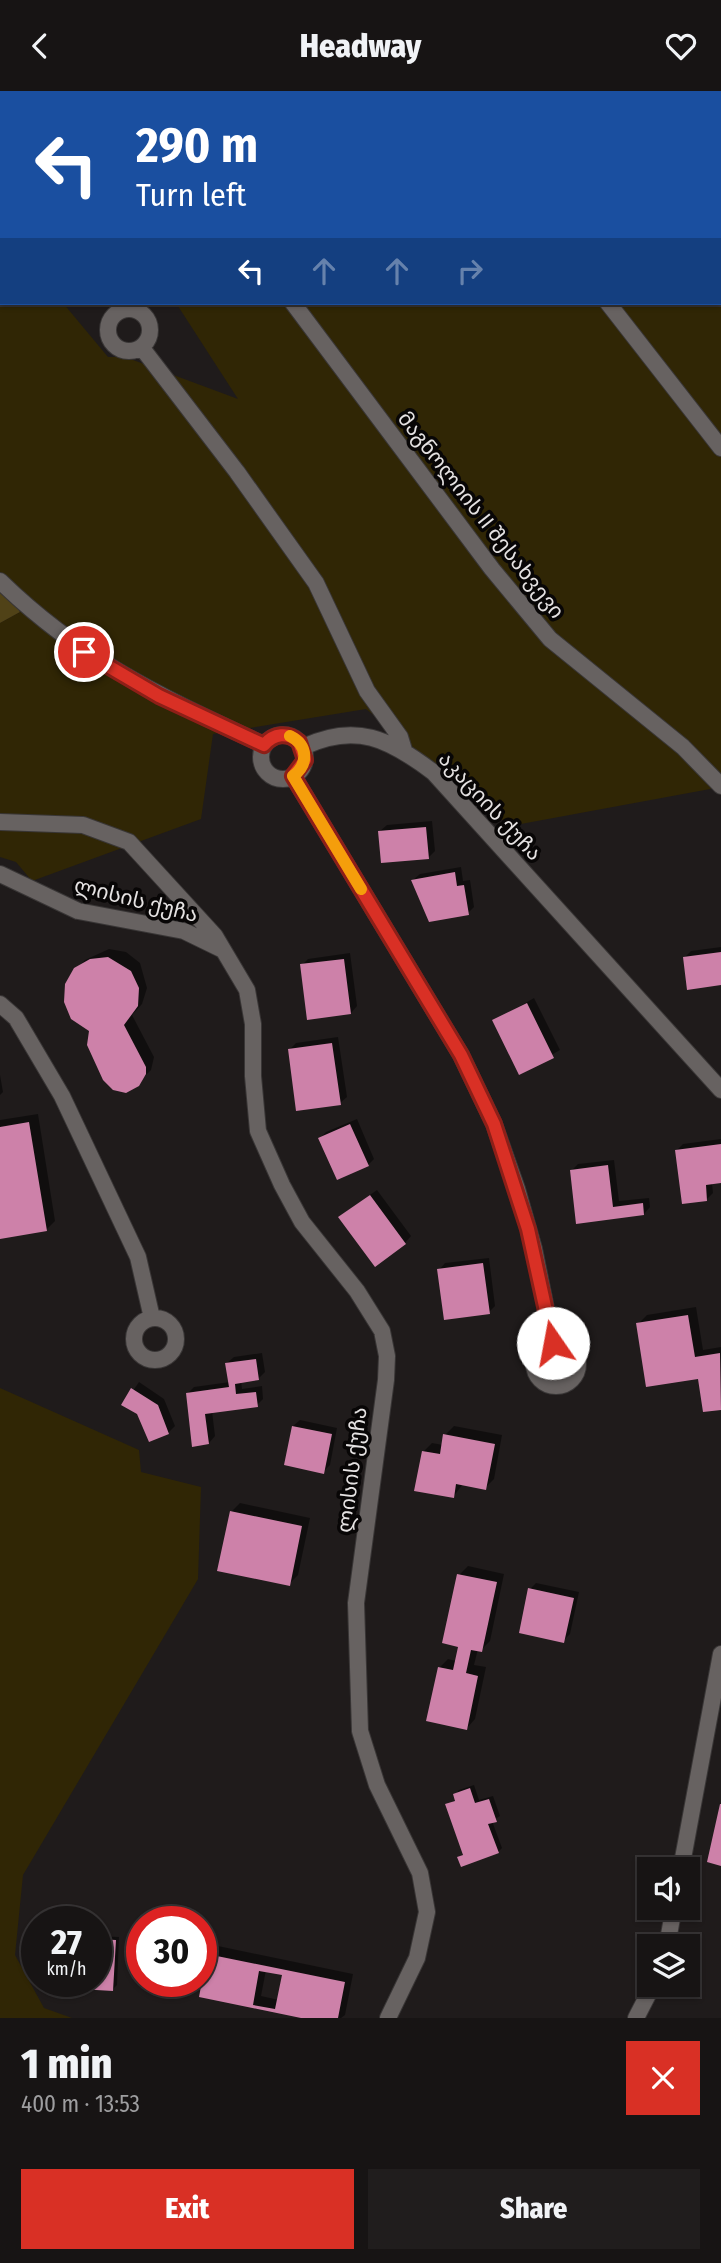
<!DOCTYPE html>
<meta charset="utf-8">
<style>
:root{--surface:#171414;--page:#201d1d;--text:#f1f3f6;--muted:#9e9ea0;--line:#363334;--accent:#d93025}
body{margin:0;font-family:"Fira Sans Condensed","Noto Sans Georgian",sans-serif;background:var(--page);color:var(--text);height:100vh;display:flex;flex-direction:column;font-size:26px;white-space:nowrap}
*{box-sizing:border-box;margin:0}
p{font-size:23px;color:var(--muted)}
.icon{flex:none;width:38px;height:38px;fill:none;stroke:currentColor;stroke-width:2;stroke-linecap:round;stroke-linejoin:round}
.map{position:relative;height:1927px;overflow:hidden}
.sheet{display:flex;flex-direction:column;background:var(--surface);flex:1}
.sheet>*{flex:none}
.hud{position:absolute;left:0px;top:0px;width:721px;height:214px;box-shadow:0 2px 5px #0004,0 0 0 2px var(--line);background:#1a4fa0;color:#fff;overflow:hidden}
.controls{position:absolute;left:637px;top:1766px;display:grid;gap:14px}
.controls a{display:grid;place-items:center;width:63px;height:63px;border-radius:0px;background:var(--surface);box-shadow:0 2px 5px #0004,0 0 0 2px var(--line);font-size:35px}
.speed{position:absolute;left:21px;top:1815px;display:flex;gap:14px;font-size:35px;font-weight:700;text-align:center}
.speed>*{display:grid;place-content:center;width:91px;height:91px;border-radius:50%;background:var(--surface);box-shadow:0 2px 5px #0004,0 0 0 2px var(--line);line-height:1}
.speed small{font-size:18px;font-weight:400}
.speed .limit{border:10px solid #d22;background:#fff;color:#111}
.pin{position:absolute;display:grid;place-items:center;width:60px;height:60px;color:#fff;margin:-30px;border:4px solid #fff;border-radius:50%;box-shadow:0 2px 7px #0007}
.me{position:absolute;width:77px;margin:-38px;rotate:348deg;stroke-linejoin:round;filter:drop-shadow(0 0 5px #0008)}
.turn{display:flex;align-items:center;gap:24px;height:147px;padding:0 21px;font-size:32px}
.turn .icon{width:91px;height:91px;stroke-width:2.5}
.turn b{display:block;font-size:49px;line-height:60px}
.lanes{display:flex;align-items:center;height:66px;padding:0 21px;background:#0003;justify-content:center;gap:35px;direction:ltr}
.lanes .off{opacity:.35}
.round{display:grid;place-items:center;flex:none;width:74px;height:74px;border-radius:0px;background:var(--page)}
.head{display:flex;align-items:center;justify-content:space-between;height:119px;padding:0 21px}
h1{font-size:42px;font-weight:800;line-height:52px}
.button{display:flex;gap:14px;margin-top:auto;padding:14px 21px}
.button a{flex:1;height:80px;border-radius:0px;background:var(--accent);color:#fff;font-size:28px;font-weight:800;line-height:80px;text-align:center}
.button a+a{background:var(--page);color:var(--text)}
header{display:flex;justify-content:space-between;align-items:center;height:91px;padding:0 21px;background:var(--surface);font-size:32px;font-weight:800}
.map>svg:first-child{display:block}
.green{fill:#302605}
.forest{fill:#504217}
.shadow{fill:#0007;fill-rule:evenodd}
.building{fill:#cd81a9;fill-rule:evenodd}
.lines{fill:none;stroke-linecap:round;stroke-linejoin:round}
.minor-casing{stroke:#393636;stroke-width:18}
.minor{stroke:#676261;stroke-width:16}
.route-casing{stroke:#8d1f18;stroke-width:18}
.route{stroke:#d93025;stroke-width:12}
.slow{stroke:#f59e0b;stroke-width:12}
.labels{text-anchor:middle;stroke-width:7;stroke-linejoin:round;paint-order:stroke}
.street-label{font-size:21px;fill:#e5e2e2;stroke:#080606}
</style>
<header><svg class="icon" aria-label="back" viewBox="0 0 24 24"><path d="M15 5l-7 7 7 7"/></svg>Headway<svg class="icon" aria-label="heart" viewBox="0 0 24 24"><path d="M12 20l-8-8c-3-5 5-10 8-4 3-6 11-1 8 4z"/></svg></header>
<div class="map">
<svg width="721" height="1927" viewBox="0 0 721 1927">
<rect width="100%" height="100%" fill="#1f1b1b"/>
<path class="green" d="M48 0H721V696L510 735 366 618 213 643 201 728 32 790 16 771 0 766V532L22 520 0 487V107L2 212H63L108 266H125L238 308 176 212H719V2Z
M0 1297 139 1359 141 1381 201 1396 198 1488 23 1784 15 1864 44 1917 72 1927H0Z"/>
<path class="forest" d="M0 488 20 521 0 532Z"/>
<path class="shadow" d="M432 730 435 760 428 767 380 740 387 734Z
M461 776 463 790 470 789 474 816 468 822 413 789 420 783Z
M721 856V893L685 866 691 860Z
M109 858 126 861 140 872 147 897 142 913 132 924 154 966 151 979 142 988 91 939 76 878 85 869Z
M350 862 357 915 351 922 302 874 308 868Z
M534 907 560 959 520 982 494 930Z
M338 946 347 1006 340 1012 289 959 296 952Z
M0 984 3 1001 0 1004Z
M38 1023 55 1130 46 1139 0 1146V1029Z
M357 1028 374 1068 368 1074 320 1047 326 1041Z
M721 1048V1091L712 1092 713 1102 707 1108 677 1059 683 1053Z
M614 1069 619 1110 649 1107 650 1116 644 1123 578 1131 572 1079 578 1073Z
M377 1099 411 1145 405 1152 347 1120Z
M489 1167 495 1215 489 1221 439 1179 445 1172Z
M696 1216 703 1259 721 1256V1317L704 1319 699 1286 638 1233 647 1224Z
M262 1262 265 1281 258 1288 241 1290 242 1298 262 1295 263 1308 257 1314 212 1320 215 1345 209 1352 187 1303 194 1296 230 1291 227 1272 234 1266Z
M139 1291 164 1308 175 1335 168 1342 124 1313Z
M300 1329 337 1337 330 1374 323 1381 293 1335Z
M454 1335 502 1344 494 1388 485 1397 463 1393 453 1406 423 1361 432 1352 443 1354 445 1344Z
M240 1412 310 1427 298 1484 289 1493 231 1421Z
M468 1475 504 1483 490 1550 481 1559 478 1558 474 1574 486 1576 475 1628 467 1637 439 1577 448 1568 456 1570 460 1554 459 1484Z
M536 1492 579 1501 570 1543 563 1550 530 1498Z
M474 1694 479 1709 493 1705 500 1725 492 1730 502 1757 498 1761 459 1767 464 1762 447 1714 457 1708 455 1704 459 1699Z
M96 1845 119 1846 117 1894 113 1898 64 1890H96Z
M218 1855 353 1883 345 1924 341 1927H310L201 1905 209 1864ZM266 1879 284 1883 279 1909 261 1905Z"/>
<path class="building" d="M426 736 429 768 381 772 378 740Z
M455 781 457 795 464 794 469 824 429 831 411 789Z
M721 861V894L687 899 683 866Z
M108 866 131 880 139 897 138 915 124 934 146 976V983L139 995 126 1002 113 999 103 989 87 954 89 940 71 928 64 911 65 893 74 877 90 868Z
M344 868 351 923 307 929 300 873Z
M527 912 554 967 519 984 492 929Z
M332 952 341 1014 296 1020 288 958Z
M29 1031 47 1140 0 1148V1036Z
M350 1033 369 1075 337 1089 318 1047Z
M721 1053V1092L706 1094 707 1110 682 1113 675 1059Z
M608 1074 613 1116 643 1112 644 1124 576 1133 570 1079Z
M370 1104 406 1153 375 1176 338 1126Z
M483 1172 490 1223 444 1229 437 1178Z
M688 1224 695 1266 720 1262 721 1319 703 1321 698 1288 646 1296 636 1232Z
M256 1268 259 1289 235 1293 236 1303 256 1301 258 1316 205 1323 209 1353 192 1356 186 1302 229 1296 225 1272Z
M131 1297 158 1314 169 1343 149 1351 137 1323 121 1314Z
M292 1335 332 1343 324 1383 284 1374Z
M443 1343 495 1353 486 1399 456 1393 454 1407 414 1400 422 1360 440 1363Z
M230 1420 302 1435 290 1495 217 1480Z
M457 1483 497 1491 482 1561 471 1559 466 1582 478 1585 467 1639 426 1630 438 1576 453 1579 458 1556 442 1552Z
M528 1497 574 1507 564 1552 519 1542Z
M470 1697 475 1712 489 1708 497 1731 488 1733 499 1762 461 1776 457 1766 463 1764 445 1713 455 1710 453 1703Z
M720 1713H721V1775L707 1771Z
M96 1848 116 1849 113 1900 62 1897 63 1890H96Z
M207 1863 345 1891 338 1927H301L199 1906ZM259 1880 282 1884 275 1918 253 1914Z"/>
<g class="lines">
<defs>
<path id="minor" d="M447 0V2
M398 2V0
M293 212 492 478 550 548 683 656 721 695
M608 212 721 357
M108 239a21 21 0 1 1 42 0a21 21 0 1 1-42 0Z
M142 257 237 381 316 492 367 600 400 646 404 659
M0 490C82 570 162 606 264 654
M261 666a22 22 0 1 1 44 0a22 22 0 1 1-44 0Z
M303 656C356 631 389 648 433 681L721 999
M293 685 461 964 494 1033 517 1098 534 1158 553 1252
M0 731 83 734 129 751 215 845 247 899 253 933V985L258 1040 282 1094 302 1131 357 1200 382 1240 387 1265 386 1289 356 1512 360 1640 377 1694 420 1782 427 1821 417 1867 388 1927
M0 783 78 820 184 840 221 858
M0 913 16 927 62 1005 138 1166 152 1227
M134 1248a21 21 0 1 1 42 0a21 21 0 1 1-42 0Z
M534 1273a22 22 0 1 1 44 0a22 22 0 1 1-44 0Z
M681 1778 721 1563
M667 1855 674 1816
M636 1927 653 1894"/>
</defs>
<use href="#minor" class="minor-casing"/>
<use href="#minor" class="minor"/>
</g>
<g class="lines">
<defs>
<path id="route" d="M84 561 159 605 264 654C274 642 288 641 299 651L305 669 293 685 461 964 494 1033 528 1138 553 1252"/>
</defs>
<use href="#route" class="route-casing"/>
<use href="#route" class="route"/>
<path class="slow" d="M290 645C308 654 309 673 293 685L361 798"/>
</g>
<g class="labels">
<g class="street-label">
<text transform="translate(481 424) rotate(52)" y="7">მაგნოლიის II შესახვევი</text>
<text transform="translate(490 715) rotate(47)" y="7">აკაციის ქუჩა</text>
<text transform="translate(136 809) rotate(14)" y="7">ლისის ქუჩა</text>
<text transform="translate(352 1379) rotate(-83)" y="7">ლისის ქუჩა</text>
</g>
</g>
</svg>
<div class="controls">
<a><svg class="icon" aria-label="sound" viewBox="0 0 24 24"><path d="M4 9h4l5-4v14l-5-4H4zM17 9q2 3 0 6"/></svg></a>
<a><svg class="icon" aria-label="layers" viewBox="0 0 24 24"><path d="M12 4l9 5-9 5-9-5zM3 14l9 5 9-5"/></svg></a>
</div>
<div class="speed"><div>27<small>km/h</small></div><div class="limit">30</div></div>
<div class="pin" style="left:84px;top:561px;background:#d93025"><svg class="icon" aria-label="arrive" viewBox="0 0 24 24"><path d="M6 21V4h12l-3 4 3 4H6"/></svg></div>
<svg class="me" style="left:553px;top:1252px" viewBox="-20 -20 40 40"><circle r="19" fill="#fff"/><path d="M0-13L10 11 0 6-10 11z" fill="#d93025"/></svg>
<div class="hud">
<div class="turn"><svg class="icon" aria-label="left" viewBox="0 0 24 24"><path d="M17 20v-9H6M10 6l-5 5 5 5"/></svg><div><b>290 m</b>Turn left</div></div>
<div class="lanes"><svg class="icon" aria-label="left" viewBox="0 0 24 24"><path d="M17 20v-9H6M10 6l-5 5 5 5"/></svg><svg class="icon off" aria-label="ahead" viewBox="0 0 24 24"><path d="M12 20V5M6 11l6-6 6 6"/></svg><svg class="icon off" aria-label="ahead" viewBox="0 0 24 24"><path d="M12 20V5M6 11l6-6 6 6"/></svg><svg class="icon off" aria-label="right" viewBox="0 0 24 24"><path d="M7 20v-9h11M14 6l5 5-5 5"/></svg></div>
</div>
</div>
<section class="sheet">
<div class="head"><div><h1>1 min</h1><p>400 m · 13:53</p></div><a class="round" style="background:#d93025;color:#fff"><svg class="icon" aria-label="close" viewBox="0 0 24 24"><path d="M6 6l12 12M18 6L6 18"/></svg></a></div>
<div class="button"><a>Exit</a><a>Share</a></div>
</section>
